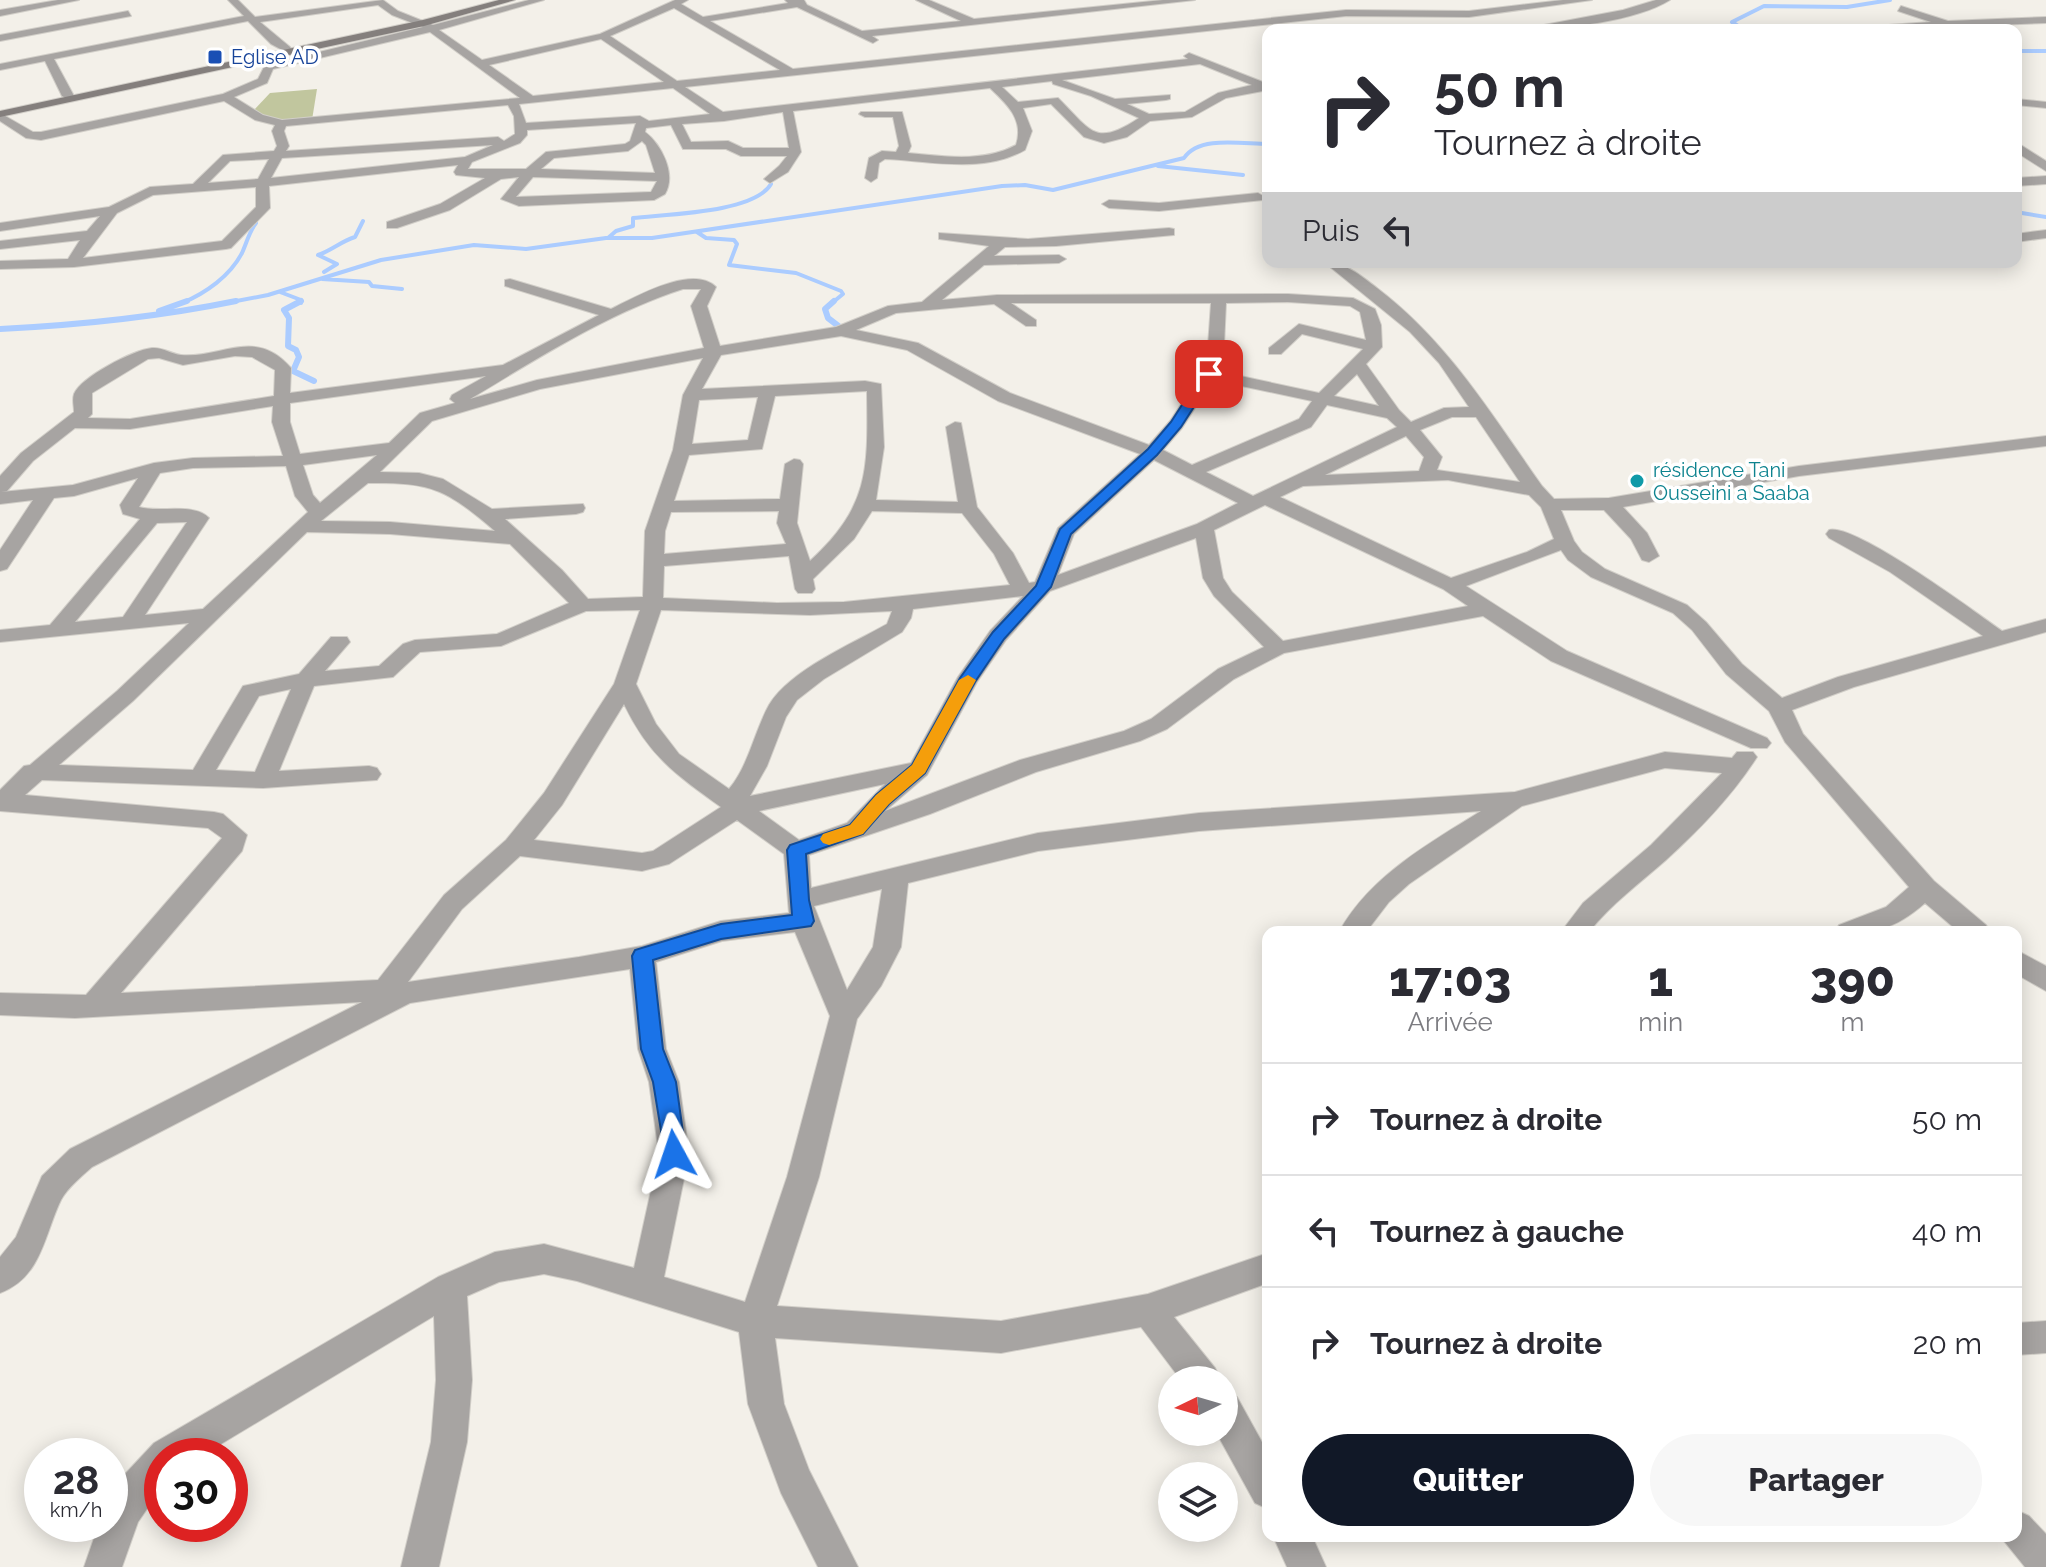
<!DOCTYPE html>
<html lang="fr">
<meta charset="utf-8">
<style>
:root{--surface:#fff;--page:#f7f7f7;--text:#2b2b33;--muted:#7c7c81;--line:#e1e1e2;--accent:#111827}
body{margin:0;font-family:Raleway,sans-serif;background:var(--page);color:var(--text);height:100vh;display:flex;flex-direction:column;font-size:30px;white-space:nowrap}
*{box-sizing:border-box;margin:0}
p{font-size:26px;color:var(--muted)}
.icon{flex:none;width:44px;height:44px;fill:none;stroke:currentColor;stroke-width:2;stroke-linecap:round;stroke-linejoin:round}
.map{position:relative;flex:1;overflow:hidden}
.sheet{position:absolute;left:1262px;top:926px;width:760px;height:616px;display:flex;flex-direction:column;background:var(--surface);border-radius:16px;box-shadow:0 4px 20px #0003}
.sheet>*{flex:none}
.banner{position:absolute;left:1262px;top:24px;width:760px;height:244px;border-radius:16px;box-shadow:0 4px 20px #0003;background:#fff;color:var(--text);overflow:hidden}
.needle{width:52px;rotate:265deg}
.tools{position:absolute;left:1158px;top:1366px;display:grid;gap:16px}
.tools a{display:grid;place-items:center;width:80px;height:80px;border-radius:50%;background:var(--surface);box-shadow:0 4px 20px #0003;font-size:40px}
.speed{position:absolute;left:24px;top:1438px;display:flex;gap:16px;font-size:40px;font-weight:700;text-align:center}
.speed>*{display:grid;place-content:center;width:104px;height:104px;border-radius:50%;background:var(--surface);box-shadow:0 4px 20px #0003;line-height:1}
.speed small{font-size:20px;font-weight:400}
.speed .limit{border:12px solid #d22;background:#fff;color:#111}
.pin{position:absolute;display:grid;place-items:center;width:68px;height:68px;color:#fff;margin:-34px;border-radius:16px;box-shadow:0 4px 12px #0006}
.me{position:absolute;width:88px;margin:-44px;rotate:355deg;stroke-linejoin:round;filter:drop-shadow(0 0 6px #0008)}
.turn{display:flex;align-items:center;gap:28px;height:168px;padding:0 40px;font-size:36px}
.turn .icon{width:104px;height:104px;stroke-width:2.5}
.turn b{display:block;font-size:56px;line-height:68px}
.then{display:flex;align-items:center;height:76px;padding:0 40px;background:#0003;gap:16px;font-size:30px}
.eta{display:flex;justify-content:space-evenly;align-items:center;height:136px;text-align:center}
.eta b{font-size:48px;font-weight:800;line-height:56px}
.cta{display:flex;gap:16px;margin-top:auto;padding:16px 40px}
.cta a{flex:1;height:92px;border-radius:48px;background:var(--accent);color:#fff;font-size:32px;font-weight:800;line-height:92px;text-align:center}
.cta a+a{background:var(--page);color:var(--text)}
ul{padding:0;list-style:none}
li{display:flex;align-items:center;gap:24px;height:112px;padding:0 40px;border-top:2px solid var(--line)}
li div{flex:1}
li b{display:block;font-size:30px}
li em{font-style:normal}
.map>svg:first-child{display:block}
.green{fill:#c1c69e}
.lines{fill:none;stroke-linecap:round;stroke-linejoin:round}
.stream-far1{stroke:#abccff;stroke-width:4}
.stream{stroke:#abccff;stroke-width:6}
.street-casing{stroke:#d1cec8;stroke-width:2}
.secondary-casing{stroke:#d1cec8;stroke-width:2}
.street{fill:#a7a4a2;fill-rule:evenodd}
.secondary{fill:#847f7d;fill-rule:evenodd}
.route{fill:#1a73e8;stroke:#114b97;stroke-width:2}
.slow{fill:#f59e0b}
.transit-dot{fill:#1a4fb4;stroke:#fff;stroke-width:3}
.culture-dot{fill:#0f9aa8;stroke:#fff;stroke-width:3}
.labels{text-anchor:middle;stroke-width:7;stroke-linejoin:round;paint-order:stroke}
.far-transit-label{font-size:20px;fill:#164399;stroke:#fff;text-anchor:start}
.far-culture-label{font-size:20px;fill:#0d838f;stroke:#fff;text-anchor:start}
</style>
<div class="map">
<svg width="2046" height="1567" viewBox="0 0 2046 1567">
<rect width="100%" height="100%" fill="#f3f0e9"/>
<path class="green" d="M317 89 312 120 282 123 252 112 270 93Z"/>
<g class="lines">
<path class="stream-far1" d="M1744 30 1732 22 1764 6 1847 7 1890 0
M2016 51H2046
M1158 166 1243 175
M2016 212 2046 217
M697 232 706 238 734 240 737 244 729 265 796 273 841 291 843 294 832 303
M608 238 616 231 633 226V218C666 214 754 213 771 184
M324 272 337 264 318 255C332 250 340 242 355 237L363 221
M322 279 369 282 372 286 402 289
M280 292 301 300V303
M182 303C206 293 230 276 242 253 247 242 249 232 256 223
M226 303 268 295 381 260 474 245 526 249 606 238H652L1002 186 1025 185 1053 190 1184 158C1199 135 1243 144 1268 144"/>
<path class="stream" d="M301 301 284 310 289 318 288 346 296 350 299 357 293 371 314 381
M834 301 825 309 828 318 841 328
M159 311 187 301
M0 329C80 325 158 317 236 301"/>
<defs>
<path id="street" d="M58 0H79L0 16V10Z
M228 0H238L255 17 383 0 398 11 433 25 529 0H544L439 30 482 60 600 34 675 0H688L681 4 703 17 788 3 785 0H804L807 5 862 31 961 21 916 0H929L974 19 1163 0H1195L872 36 878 40 873 43 797 7 710 21 793 69 1346 10 1469 11 1563 0H1592L1469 17 1346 16 685 87 723 112 1188 59 1184 56 1189 53 1268 84V90L1226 98 1192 117 1150 121 1127 137 1104 143 1084 137 1051 104 1023 108 1032 131 1025 150C983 174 931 161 885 159L879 163 877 178 871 182 865 178 869 158 882 151 896 152 899 146 893 117H865L859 114 861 112H902L911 146 908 153C943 156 983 163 1016 145 1024 120 1008 105 990 88L793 111 801 152 788 172 770 183 764 179 779 166 787 156H741L726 149H683L671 125 646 128 645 132C661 144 677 174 665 194L654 200 519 206 501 199 519 177 501 179 450 210 397 228H387V222L440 204 485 178 456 175 454 172 458 165 269 186 270 208 231 248 226 249 74 267 0 269V261L68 259 80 240 0 249V241L87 231 100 216 0 231V223L109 207 150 187 193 184 223 155 274 151 277 146 272 131 275 125 255 120 224 101 41 140 26 138 0 121V113L33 132H41L223 94 258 79 265 65 423 27 392 15 378 5 260 22 290 47 291 49 286 52 271 44 248 21 54 59 74 96 68 99 62 96 45 61 0 70V64L244 16ZM674 8 780 70 677 81 610 36ZM430 32 520 98 282 120 263 115 234 97 267 83 273 69ZM601 39 664 82 533 96 489 65ZM1200 64 1252 85 1218 93 1185 112 1149 114 1127 104 1166 100 1170 99V95L1115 99 1062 80ZM1052 81 1053 84 1091 96 1139 118C1094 148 1091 130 1058 98L1018 102 1002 87ZM673 88 710 114 649 121 640 116 526 123 519 104ZM508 105 514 116 515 134 504 141 498 137 286 151 289 146 284 131 286 126ZM783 112 789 148H743L728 141 691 142 682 124 724 121ZM636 123 630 141 625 144 546 152 526 169H468L472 162 520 143 527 135V130ZM642 141 646 145 655 173 541 169 554 158 628 151ZM493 145 465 157 271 178 282 158ZM269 159 258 179 208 183 230 161ZM533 177 657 181 651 192 516 197ZM256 187V207L222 241 83 258 117 213 153 195Z
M1656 0H1670C1635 22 1558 30 1517 30L1623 10Z
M1901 6 1948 21 2046 17V23L1855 30 1860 27 1931 22 1898 11Z
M128 11 131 16 0 41V35Z
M2016 99 2046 102V108L2016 105Z
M2016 142 2046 161V171L2016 152Z
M2046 176V184L2016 186V178Z
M1258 193 1265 197 1263 200 1159 211 1109 208 1102 204 1109 200 1159 203Z
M1169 228 1174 229V235L1056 246 1005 247 994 256 1059 255 1066 259 1059 263 984 265 942 300 997 295 1288 294 1353 298 1375 309 1381 325 1382 347 1366 364 1399 410 1411 422 1444 408 1469 407 1439 363 1410 332 1324 262C1345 262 1360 275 1377 288 1448 342 1491 414 1542 486L1554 499 1609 498 1799 466 2046 436V446L1799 476 1623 507 1647 533 1659 556 1649 562 1642 560 1631 539 1604 510H1561L1574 541 1582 552 1605 569 1687 605 1706 622 1742 664 1782 698 1838 677 1983 636 1890 572 1829 538 1826 534 1829 530C1855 523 1975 612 2002 631L2046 619V632L1854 687 1792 710 1803 734 1934 881 1986 925 1990 932H1959L1925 903C1893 931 1876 932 1835 932L1839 925 1886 907 1909 887 1785 742 1769 711 1726 674 1692 630 1673 613 1591 577 1568 560 1561 550 1466 586 1567 651 1767 738 1771 743 1767 748H1751L1551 661 1483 616 1284 653 1234 679 1167 729 1140 741 1036 772 930 814 809 855 811 888 1038 833 1199 813 1515 792 1665 752 1732 758 1737 752H1753L1757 757C1732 796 1700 829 1666 860 1640 883 1611 904 1589 932H1561L1583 903 1651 845 1722 773 1665 768 1522 806 1409 884 1389 902 1366 932H1339C1370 876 1428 844 1481 811L1199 831 1038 851 908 883 901 947 881 986 857 1019 819 1177 777 1306 1001 1321 1148 1294 1268 1253V1283L1174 1317 1215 1368 1221 1380H1181L1141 1327 1001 1353 775 1338 784 1404 809 1470 858 1567H818L781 1493 748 1404 739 1332 577 1281 544 1274 499 1282 467 1296 472 1380 467 1442 439 1567H401L431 1442 436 1380 434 1316 201 1456H162V1487L138 1522 122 1567H84L99 1524H110L111 1496 126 1473 154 1443 438 1277 495 1252 544 1244 634 1268 659 1154 649 1082 638 1049 630 969 410 1003 92 1167C81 1177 68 1187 61 1200 44 1235 42 1277 0 1293V1257L16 1237 42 1176 70 1149 362 1002 75 1018 0 1015V993L86 995 222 838 208 828 0 811V790L24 766 30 765 117 691 189 623 0 642V630L50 625 140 519 123 514 120 505 138 478 74 496 54 498 7 569 0 571V550L33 500 0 504V476L21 453 74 412C74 406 72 400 74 394 81 377 133 350 152 348 163 347 171 354 181 355 221 359 255 326 291 368L290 393 503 365 599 315 505 286V280L510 279 611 309C636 297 692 264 716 287L707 306 720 346 836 327 888 306 922 302 989 246 939 239V233L1028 239ZM683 289H701L691 306 704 348 537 380 470 399C537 359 608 313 683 289ZM1288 302 1350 306 1360 312 1366 340 1299 324 1269 348V354H1281L1302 334 1363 349 1319 393 1217 371 1224 346 1226 303ZM1011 303H1211L1208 346 1200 365 1201 374 1170 421 1149 445 1010 393 918 343 856 330 896 313 994 304 1026 326H1036V320ZM841 336 907 350 998 401 1140 454 1058 528 1035 582 1029 583 1013 553 977 507 961 423 955 422 946 427 958 502 876 500 884 447 881 384 865 381 702 389 721 355ZM235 356 252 357 275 370 274 396 130 419 88 418 92 414V393L148 359 159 358 183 365ZM703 358 683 395 673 450 645 531 643 597 588 599 562 570 505 519 576 514 583 512 585 508 583 504 492 509 443 479 419 473 380 472 432 421 540 389ZM1357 374 1379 406 1334 396ZM486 376 452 395 450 399 455 403 420 413 389 443 300 454 290 422V403ZM1213 380 1312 401 1299 419 1192 465 1163 450 1182 428ZM867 391C868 469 870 506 810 561L797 523 803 464 800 460 794 459 785 464 780 499 674 501 689 455 762 449 775 396ZM758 397 748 440 692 444 699 400ZM1327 405 1387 418 1397 427 1253 496 1206 472 1311 427ZM273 406 272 422 283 456 193 458 154 463 73 485 1 492 7 491 33 461 75 428 130 429ZM1452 417H1476L1520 482 1437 470 1442 457 1420 430ZM1406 436 1424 457 1419 471 1325 475ZM377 455 320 503 313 495 303 465ZM1154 460 1238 503 1197 524 1058 575 1074 534ZM286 466 295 496 308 512 203 609 145 615 209 518C194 502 159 513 139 507L160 473 193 468ZM1448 480 1529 495 1541 507 1554 539 1527 552 1451 578 1280 497 1303 486ZM368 483C433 482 447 490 495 531L390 522 321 521ZM1265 505 1443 589 1468 606 1283 641 1232 592 1223 578 1214 530ZM779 511 777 523 786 544 664 554 665 531 671 512ZM872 511 962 513 994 554 1010 585 844 602 777 603 663 598 664 566 789 556 795 589 798 593H812L815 589 813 579 854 539ZM187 522 123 617 75 622 157 523ZM307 532 390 534 510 544 569 603 497 634 415 640 403 644 379 666 325 671 350 642 347 637H331L299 674 243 686 193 770 59 765 133 701ZM1196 538 1203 578 1214 596 1264 647 1218 669 1151 719 1124 731 1020 760 885 811 927 775 977 682 1006 640 1050 591ZM1023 596 990 631 958 677 911 763 750 796 767 766 786 717 797 700 824 679 902 632 911 618 913 609ZM640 610 614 684 544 793 506 840 444 895 378 980 121 993 242 851 247 835 223 814 214 812 25 795 42 780 263 788 377 780 381 774 377 768 369 766 279 771 314 686 393 677 420 652 501 646 586 611ZM661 610 810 615 892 611 887 624C852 644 790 670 769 705 754 732 749 765 729 789L679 754 656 724 636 684ZM291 689 255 772 216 770 259 696ZM624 704C649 756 675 774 721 807L653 851 642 853 534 840 562 805ZM885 784 847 823 799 840 759 811ZM737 820 784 854 789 913 721 921 642 946 579 957 408 982 462 909 520 856 642 871 669 864ZM882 889 873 947 847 990 814 906ZM795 932 830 1016 787 1177 745 1302 664 1277 689 1154 679 1082 666 1049 656 962 722 941Z
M2046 230V238L2016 242V234Z
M2016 950 2046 966V991L2016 974Z
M2046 1321V1353L2016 1355V1323Z
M1224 1392 1237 1397 1268 1453V1509L1255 1503 1216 1432H1224Z
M2016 1510 2029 1516 2046 1534V1567H2025L2000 1536H2016Z
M1273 1536H1312L1326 1567H1287Z"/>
<path id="secondary" d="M499 0H515L424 26 0 117V111L423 20Z"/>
</defs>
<use href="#street" class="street-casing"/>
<use href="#secondary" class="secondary-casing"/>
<use href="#street" class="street"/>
<use href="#secondary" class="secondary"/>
</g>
<path class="route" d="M1204 371 1215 374 1181 427 1157 455 1071 534 1051 587 1004 639 975 682 925 773 889 804 863 834 806 854 809 900 814 921 811 926 721 939 653 960 663 1049 676 1082 686 1154 682 1161 674 1164 666 1161 653 1082 641 1049 632 956 635 950 721 924 792 915 787 850 790 845 850 825 876 795 912 765 960 678 993 632 1036 586 1060 529 1148 449 1171 422Z"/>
<path class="slow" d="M968 675 976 680 925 773 889 804 863 834 829 845 823 843 820 839 823 834 850 825 876 795 912 765 959 680Z"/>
<rect class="transit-dot" x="207" y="49" width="16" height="16" rx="4"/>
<circle class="culture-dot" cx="1637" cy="481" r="8"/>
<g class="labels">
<g class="far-transit-label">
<text x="231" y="64">Eglise AD</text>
</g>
<g class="far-culture-label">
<text x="1653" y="477">résidence Tani<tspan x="1653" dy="23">Ousseini a Saaba</tspan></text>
</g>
</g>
</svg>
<div class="tools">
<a><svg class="needle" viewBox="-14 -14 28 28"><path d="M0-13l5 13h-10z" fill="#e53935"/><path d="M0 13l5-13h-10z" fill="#7c7c81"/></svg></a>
<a><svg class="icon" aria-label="layers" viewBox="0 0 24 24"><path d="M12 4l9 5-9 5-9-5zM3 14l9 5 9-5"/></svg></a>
</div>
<div class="speed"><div>28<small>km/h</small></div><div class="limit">30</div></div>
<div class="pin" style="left:1209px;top:374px;background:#d93025"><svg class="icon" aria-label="arrive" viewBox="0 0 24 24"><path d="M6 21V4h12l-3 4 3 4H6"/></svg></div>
<svg class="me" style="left:674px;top:1154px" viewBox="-20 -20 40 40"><path d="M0-17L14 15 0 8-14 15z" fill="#1a73e8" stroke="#fff" stroke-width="4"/></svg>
<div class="banner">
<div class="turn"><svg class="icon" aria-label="right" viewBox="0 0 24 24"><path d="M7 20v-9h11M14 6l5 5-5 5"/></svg><div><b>50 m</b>Tournez à droite</div></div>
<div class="then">Puis<svg class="icon" aria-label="left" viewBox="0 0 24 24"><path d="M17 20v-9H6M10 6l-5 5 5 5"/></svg></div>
</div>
<section class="sheet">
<div class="eta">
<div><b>17:03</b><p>Arrivée</p></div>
<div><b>1</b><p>min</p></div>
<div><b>390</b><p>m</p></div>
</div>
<ul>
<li><svg class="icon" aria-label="right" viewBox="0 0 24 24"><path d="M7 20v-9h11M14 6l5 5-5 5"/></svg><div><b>Tournez à droite</b></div><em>50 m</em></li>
<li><svg class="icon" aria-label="left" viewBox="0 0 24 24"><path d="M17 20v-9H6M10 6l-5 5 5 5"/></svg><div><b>Tournez à gauche</b></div><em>40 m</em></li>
<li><svg class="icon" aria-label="right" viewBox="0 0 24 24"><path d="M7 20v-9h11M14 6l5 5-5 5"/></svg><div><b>Tournez à droite</b></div><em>20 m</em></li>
</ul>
<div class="cta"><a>Quitter</a><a>Partager</a></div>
</section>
</div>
